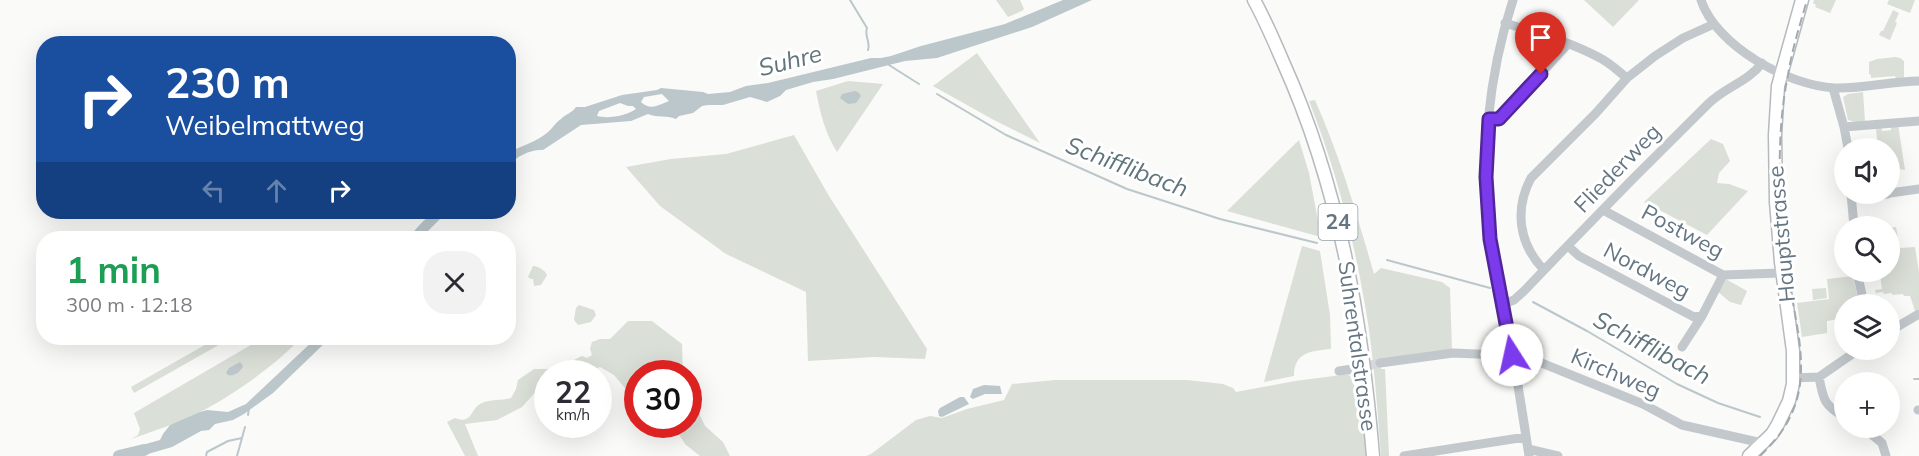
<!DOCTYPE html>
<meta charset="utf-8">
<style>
:root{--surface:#fff;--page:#f2f2f3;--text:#2b2b33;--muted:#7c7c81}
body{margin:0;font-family:Mulish,sans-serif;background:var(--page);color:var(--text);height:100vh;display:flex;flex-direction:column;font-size:22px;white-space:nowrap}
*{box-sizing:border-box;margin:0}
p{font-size:20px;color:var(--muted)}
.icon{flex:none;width:33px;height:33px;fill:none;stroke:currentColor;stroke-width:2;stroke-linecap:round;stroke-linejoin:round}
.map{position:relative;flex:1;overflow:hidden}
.drawer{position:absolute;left:36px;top:231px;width:480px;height:114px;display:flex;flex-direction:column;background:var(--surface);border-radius:24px;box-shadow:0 6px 24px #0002}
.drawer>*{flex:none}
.hud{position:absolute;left:36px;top:36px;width:480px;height:183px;border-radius:24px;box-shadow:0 6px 24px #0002;background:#1a4fa0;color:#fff;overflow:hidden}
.tools{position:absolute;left:1834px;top:138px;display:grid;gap:12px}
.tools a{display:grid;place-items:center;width:66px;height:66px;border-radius:50%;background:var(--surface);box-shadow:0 6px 24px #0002;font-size:30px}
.speed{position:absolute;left:534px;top:360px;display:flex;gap:12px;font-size:30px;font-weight:700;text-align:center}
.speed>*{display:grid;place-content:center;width:78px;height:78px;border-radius:50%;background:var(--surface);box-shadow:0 6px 24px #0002;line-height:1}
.speed small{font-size:15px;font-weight:400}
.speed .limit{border:9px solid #d22;background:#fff;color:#111}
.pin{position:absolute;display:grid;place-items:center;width:51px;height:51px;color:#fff;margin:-62px -26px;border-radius:50% 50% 50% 0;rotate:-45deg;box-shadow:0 0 6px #0007}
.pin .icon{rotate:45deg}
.me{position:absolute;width:66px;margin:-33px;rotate:350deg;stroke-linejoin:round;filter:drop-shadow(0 0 4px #0008)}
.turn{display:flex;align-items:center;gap:21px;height:126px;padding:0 30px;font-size:27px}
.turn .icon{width:78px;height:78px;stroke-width:2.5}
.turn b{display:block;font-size:42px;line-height:51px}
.lanes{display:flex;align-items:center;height:57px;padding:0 30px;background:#0003;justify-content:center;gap:30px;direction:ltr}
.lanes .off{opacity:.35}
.round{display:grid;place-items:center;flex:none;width:63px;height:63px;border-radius:24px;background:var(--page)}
.head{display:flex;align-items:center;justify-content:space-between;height:102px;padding:0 30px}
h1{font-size:36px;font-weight:700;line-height:45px;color:#1e9e55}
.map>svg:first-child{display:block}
.green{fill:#dadfd7}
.water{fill:#bbc7cb;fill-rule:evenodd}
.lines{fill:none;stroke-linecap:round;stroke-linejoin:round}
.stream{stroke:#bbc7cb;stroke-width:2}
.river{stroke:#bbc7cb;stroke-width:12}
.minor-tunnel{stroke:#d5d9db;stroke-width:9;stroke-dasharray:9 4.5;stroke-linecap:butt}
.major-casing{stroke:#b5babe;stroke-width:15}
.minor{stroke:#c3c8cc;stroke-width:9}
.major{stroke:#fff;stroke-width:12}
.rail{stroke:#a2aab0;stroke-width:2;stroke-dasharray:9 4.5;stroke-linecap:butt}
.route-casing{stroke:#51269a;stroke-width:15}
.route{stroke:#7c3aed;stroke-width:10}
.labels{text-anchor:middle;stroke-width:6;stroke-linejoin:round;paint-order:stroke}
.shield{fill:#fff;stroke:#939fa8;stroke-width:1.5}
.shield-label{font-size:21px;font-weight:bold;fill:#657683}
.street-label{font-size:22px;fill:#657683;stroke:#fff}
.water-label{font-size:24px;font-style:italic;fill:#60757c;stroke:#fff}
</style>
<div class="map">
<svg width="1919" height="456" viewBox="0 0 1919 456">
<rect width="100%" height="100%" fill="#fafaf8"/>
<path class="green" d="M996 0H1020L1024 9 1022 11 1008 17Z
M1584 0H1639L1613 27Z
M1814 0H1836L1830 13 1815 7 1816 5 1813 3Z
M1889 0H1915L1910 13 1887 4Z
M1893 10 1899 13 1895 22 1897 23 1890 40 1879 35 1881 31H1883Z
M977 53 1040 143 992 119 933 86Z
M1895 57 1900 58 1904 61V77L1897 81 1895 76 1871 78V75L1869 74V62L1877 59Z
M848 81 883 84 837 152C825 133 820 112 816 91Z
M1863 92 1865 122H1855L1848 120 1843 97 1848 94Z
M1315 100C1340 156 1357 215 1374 274L1381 268 1442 282 1450 288 1452 350 1388 360 1387 357 1380 361 1381 369H1385L1389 456H1381C1377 406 1374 355 1365 305 1353 235 1335 167 1309 101Z
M1891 124H1898L1905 170 1894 168V161H1890V148H1878L1876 129 1881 125 1882 131 1891 130Z
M794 135 829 196 927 349 925 359 874 357 808 361 806 292 726 254 660 206 626 167 671 159 726 154Z
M1711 139 1723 144 1730 161 1719 173 1717 183 1729 184 1748 191 1707 235 1644 202Z
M1299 140 1309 173 1321 237 1227 211Z
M1896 227 1900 248 1915 247 1919 272V309L1915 311 1910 296H1904L1903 294 1892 295V293L1884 294 1883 292 1876 293 1875 290 1882 289 1880 274 1890 272V228Z
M1302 246 1320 251 1330 315 1331 349C1311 351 1294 352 1294 376L1264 382Z
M533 266C538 266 545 270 547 275L541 285 534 286 533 279H531L528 277Z
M1853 276 1859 304H1845V318L1827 321V333L1802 337 1797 303 1829 299 1827 279Z
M1724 278 1747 291 1741 305 1730 302 1717 291Z
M1826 288 1827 298 1813 300 1812 289Z
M579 305 594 310 596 315 591 322 578 325 574 320 576 308Z
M628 321H652L682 344 683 373 638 374 637 396 630 394 614 375 600 367 595 369 593 373 548 374 547 386 540 387 522 407 497 420 465 424 478 456H465L447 422 455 418C473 425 470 408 482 403 491 399 502 401 511 398L516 389 518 380 534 369H548L555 365 570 362 582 356 587 358 592 355 590 349 592 342 600 339H610Z
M217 338H231L134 393 131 387Z
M263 338H301C274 366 235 394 200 412 178 423 154 431 131 439L138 435 140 429 134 413Z
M1349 374 1358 394 1367 456H866L871 454 916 420 930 416 942 418 967 409 1004 400 1012 384 1055 380H1187L1223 384 1233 388 1236 392 1295 381Z
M688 389 695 398 696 407 705 426 723 442 730 456H700L685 444 673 425 688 424Z"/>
<path class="water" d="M1063 0H1092L1032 27 937 58 905 61 833 79 813 82 786 90 780 96 767 102 750 97 723 105H708L702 106 693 113 679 116 676 119C666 115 658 118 648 114L631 121 581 125 543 150C531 149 517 156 509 165V152C520 147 538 141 548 132 553 128 555 123 561 119 566 114 572 113 576 107H585L622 95 657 90 661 88 703 92 708 94 730 92 746 86 768 83 871 58H881L891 56 921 46 1005 24ZM662 94 669 101C658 105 651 111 641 102L644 97ZM620 103 628 106H633L636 109C626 116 608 119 597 116L599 111Z
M855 91 858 92 861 96 856 103 848 104 840 98 842 94Z
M434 212H447L421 238H408C416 229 424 219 434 212Z
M316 338H330L273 393 244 414 233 420 215 424 209 430 201 431 172 447 141 456H129L128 449 160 440 163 434 170 425 200 412 207 410 228 412 246 404Z
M240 362 243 366C241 372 233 377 228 375L226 373 229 368Z
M984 385 1000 386 1002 394H985L973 399 970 397 973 389Z
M960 397H964L969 404 942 417 939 416 938 411 940 408Z"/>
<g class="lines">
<path class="stream" d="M850 0 867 28C864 36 871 43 868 50
M889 65 919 84
M937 94 1006 135 1127 189 1220 219 1317 243
M1387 260 1490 288
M1533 302 1587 331 1677 384 1718 403 1760 417
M1914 379H1919
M248 415 249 408
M206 456 207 452 228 441 242 438 245 427
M237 456 242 438"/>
<path class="river" d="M119 456 144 450"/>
<path class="minor-tunnel" d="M1357 368 1380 363"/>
<defs>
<path id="major" d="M1254 0C1265 20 1274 41 1283 62 1339 186 1362 321 1373 456
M1749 456 1772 434 1778 424 1789 401 1793 384V351L1781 262 1776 202 1775 135 1778 86 1802 0"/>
</defs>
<use href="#major" class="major-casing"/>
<path class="minor" d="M1513 0C1488 76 1480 160 1490 240 1494 264 1500 288 1505 312 1514 360 1522 408 1529 456
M1701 0C1716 46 1789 86 1835 88 1863 89 1891 81 1919 81
M1505 23C1537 33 1571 42 1600 58 1610 63 1618 71 1627 78
M1833 88 1844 127 1848 148
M1489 119H1499L1568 44
M1844 127 1919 121
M1890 193 1919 189
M1851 194 1854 226
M1851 197 1888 194
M1603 210 1723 275 1783 273
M1568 246 1579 256 1694 317 1702 316 1723 275
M1544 270C1519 244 1514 210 1531 178L1596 113 1627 78 1655 56 1683 38 1714 24
M1857 272 1864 304
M1503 304 1514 300 1525 290C1585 227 1646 165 1708 104 1725 87 1748 82 1762 63
M1890 331 1919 314
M1682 347 1702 316
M1380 363 1453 353 1524 356 1643 404 1682 425 1762 443
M1339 371 1352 369
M1819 377C1823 399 1824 406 1845 417
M1793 378 1819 377 1858 350
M1918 410H1919
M1864 428 1882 443 1886 456
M1528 449 1558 456
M1404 456 1526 437"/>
<use href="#major" class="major"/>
<path class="rail" d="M1760 456C1772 444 1783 432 1790 417 1810 378 1798 332 1791 292 1787 259 1781 226 1780 192 1779 154 1780 113 1788 75 1792 49 1800 25 1807 0"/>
</g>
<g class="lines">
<defs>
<path id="route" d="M1512 355 1490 239 1486 177 1489 119H1499L1541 74"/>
</defs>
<use href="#route" class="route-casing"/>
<use href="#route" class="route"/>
</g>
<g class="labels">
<rect class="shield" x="1318.5" y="204" width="39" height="36" rx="4.5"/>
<g class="shield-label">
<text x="1338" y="229">24</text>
</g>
<g class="street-label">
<text transform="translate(1617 168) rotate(-46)" y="8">Fliederweg</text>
<text transform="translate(1683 231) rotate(28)" y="8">Postweg</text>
<text transform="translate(1781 234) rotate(-95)" y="8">Hauptstrasse</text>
<text transform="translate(1647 270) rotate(28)" y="8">Nordweg</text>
<text transform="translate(1358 346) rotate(82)" y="8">Suhrentalstrasse</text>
<text transform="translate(1616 373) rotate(23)" y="8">Kirchweg</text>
</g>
<g class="water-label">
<text transform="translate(790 61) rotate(-14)" y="8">Suhre</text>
<text transform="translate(1127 167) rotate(21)" y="8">Schifflibach</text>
<text transform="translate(1652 348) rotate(28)" y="8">Schifflibach</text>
</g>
</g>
</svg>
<div class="tools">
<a><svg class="icon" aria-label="sound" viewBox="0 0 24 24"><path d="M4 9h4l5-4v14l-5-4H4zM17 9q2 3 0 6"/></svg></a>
<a><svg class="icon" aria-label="search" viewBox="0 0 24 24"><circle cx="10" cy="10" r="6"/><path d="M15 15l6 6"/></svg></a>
<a><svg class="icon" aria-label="layers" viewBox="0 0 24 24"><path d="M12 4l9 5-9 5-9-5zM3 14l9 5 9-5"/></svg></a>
<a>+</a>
</div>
<div class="speed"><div>22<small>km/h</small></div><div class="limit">30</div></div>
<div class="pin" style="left:1541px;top:74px;background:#d93025"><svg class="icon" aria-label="arrive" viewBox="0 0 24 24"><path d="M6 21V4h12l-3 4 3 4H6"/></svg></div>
<svg class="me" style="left:1512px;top:355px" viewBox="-20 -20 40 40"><circle r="19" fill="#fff"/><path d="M0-13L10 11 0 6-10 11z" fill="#7c3aed"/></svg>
<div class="hud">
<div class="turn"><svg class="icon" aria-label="right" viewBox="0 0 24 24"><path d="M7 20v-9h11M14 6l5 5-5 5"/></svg><div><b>230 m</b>Weibelmattweg</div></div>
<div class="lanes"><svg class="icon off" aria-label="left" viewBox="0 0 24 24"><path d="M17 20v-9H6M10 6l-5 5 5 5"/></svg><svg class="icon off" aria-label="ahead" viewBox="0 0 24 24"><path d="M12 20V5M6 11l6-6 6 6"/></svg><svg class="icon" aria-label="right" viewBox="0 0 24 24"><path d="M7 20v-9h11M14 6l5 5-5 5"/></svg></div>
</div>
<section class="drawer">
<div class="head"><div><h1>1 min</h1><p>300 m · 12:18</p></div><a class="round"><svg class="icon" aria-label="close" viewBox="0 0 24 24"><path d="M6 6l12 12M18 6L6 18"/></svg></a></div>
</section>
</div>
